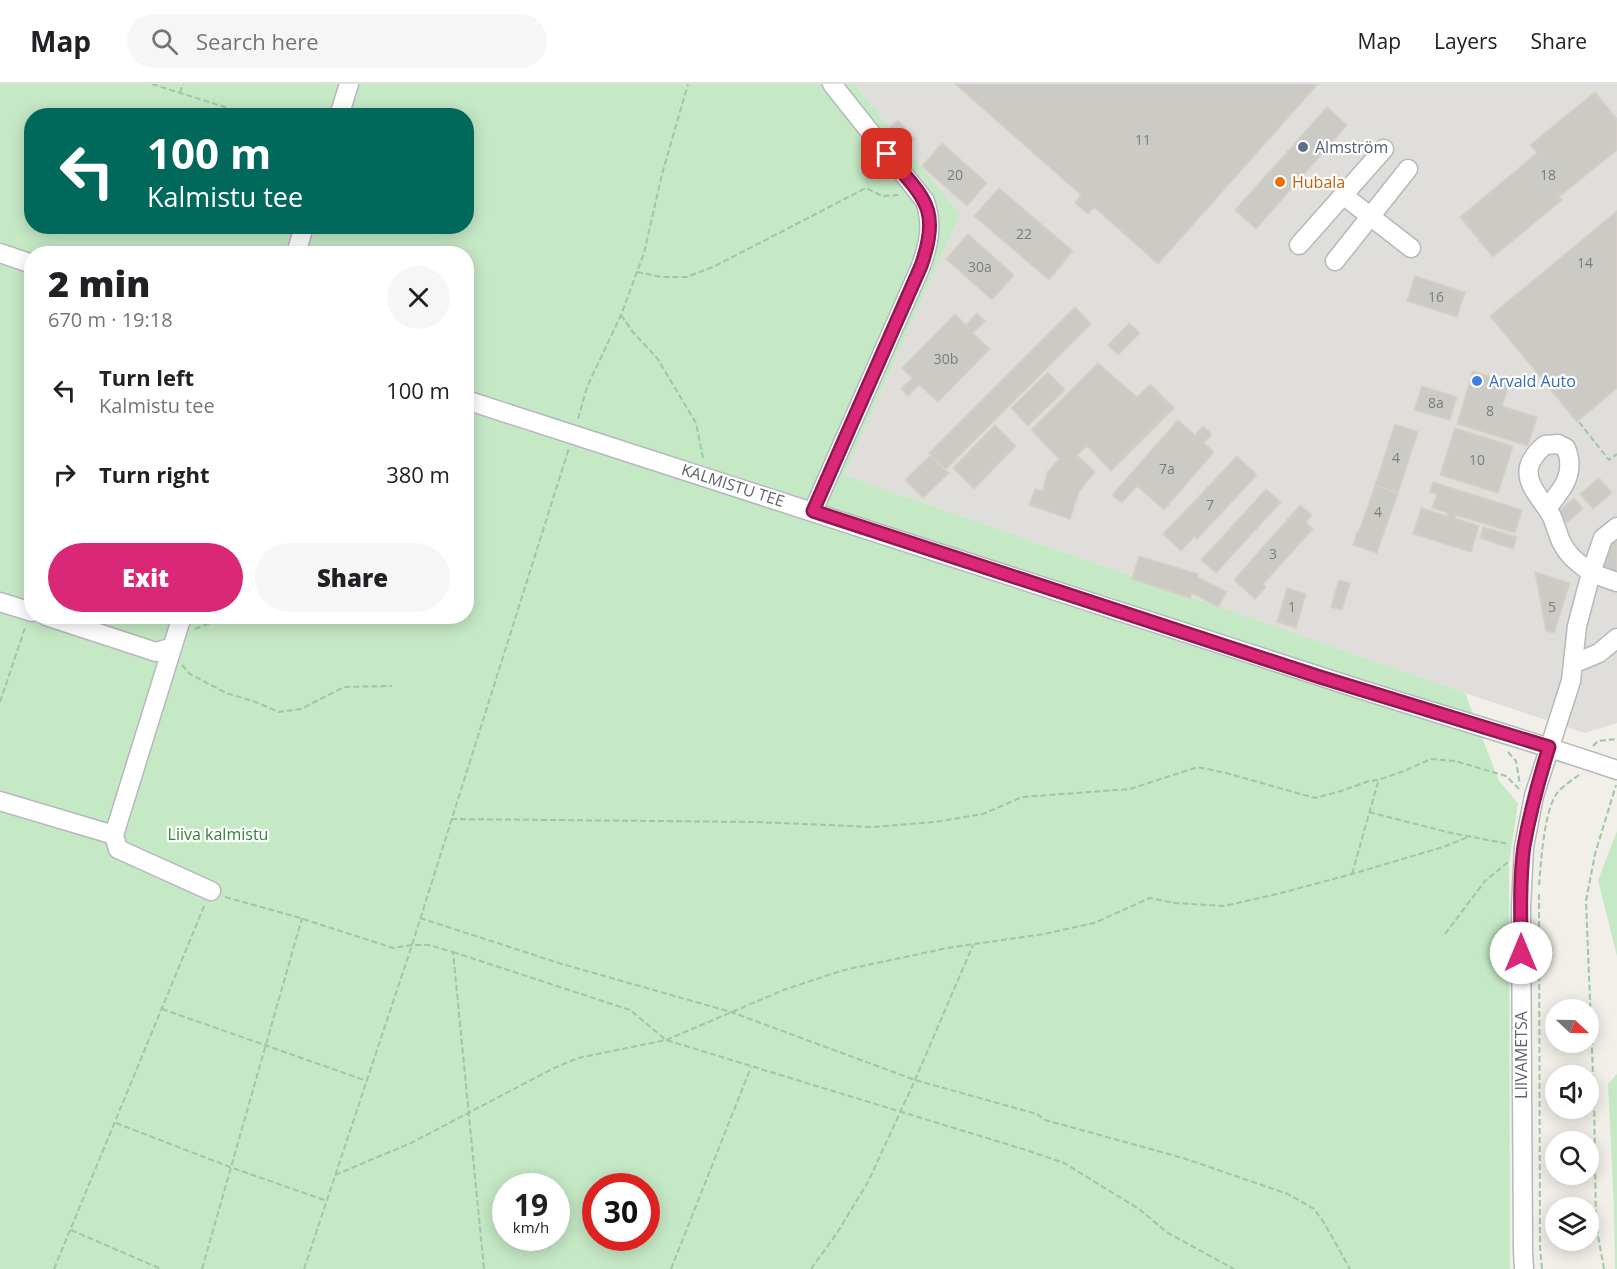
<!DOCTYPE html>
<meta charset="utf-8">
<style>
:root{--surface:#fff;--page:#f6f6f6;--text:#202124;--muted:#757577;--line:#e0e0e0;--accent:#db2777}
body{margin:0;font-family:"Open Sans",sans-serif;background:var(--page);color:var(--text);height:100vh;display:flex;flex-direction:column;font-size:22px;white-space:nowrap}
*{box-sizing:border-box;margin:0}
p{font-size:20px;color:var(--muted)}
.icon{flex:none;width:33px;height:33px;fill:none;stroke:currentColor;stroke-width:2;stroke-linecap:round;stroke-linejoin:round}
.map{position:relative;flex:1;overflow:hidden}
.panel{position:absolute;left:24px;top:162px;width:450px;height:378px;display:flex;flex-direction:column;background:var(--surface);border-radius:24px;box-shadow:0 3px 15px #0003}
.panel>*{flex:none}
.banner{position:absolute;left:24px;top:24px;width:450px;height:126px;border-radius:24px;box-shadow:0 3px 15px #0003;background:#00695c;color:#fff;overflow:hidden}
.needle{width:39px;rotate:112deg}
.controls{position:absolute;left:1545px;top:915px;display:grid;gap:12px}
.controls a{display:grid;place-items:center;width:54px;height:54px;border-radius:50%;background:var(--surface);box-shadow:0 3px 15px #0003;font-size:30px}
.speed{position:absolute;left:492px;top:1089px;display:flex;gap:12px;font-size:30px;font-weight:700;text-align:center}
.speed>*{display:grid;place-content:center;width:78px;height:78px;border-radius:50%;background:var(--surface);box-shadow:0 3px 15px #0003;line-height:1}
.speed small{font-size:15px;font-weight:400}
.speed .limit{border:9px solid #d22;background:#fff;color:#111}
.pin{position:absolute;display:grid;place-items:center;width:51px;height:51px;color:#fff;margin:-26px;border-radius:12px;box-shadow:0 3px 9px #0006}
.me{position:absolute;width:66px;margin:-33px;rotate:0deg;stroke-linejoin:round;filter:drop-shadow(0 0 4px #0008)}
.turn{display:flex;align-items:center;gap:21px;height:126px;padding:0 24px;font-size:27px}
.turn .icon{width:78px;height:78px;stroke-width:2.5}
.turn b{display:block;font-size:42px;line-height:51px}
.round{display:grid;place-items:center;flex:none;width:63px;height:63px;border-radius:32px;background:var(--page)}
.summary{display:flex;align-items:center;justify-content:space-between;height:102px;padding:0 24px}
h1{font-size:36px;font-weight:800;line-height:45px}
.primary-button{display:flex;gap:12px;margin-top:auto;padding:12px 24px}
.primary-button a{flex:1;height:69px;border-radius:36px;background:var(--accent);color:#fff;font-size:24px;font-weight:800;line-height:69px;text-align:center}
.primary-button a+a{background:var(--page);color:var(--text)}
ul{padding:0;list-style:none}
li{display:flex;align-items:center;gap:18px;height:84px;padding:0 24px}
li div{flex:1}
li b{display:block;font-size:22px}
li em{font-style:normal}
header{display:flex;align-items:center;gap:36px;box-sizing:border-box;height:84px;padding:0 30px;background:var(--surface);border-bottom:2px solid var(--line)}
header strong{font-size:28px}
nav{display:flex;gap:33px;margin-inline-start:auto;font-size:21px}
.search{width:420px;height:54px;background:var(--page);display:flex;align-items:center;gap:15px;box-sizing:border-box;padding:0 21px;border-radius:33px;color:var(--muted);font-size:22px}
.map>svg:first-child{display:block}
.industrial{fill:#e0deda}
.green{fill:#c5e8c5;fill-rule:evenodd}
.building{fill:#cccac5;stroke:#d6d1c6;stroke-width:1.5}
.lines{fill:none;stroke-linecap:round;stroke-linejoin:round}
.minor-casing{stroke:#b5b8bc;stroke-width:21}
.path{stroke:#9cc7a9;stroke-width:2;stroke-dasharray:6 3;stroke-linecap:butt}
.minor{stroke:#fff;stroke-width:18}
.route-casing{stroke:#8e194d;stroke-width:15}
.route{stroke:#db2777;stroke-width:10}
.service-dot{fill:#5c6f8a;stroke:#fff;stroke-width:2}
.food-dot{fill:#e8710a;stroke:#fff;stroke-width:2}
.shop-dot{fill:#3f7fe0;stroke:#fff;stroke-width:2}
.labels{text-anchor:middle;stroke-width:4.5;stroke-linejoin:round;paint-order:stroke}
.number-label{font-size:14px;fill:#7a7d7f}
.service-label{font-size:16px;fill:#4e5e75;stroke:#fff;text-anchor:start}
.food-label{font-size:16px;fill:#c56008;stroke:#fff;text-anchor:start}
.shop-label{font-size:16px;fill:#366cbe;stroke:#fff;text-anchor:start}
.street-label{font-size:16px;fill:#5f6368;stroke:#fff}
.park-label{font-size:16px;fill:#348238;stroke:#fff}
</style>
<header>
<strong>Map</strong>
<div class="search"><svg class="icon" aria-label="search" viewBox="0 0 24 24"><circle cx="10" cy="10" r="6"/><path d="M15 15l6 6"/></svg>Search here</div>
<nav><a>Map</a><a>Layers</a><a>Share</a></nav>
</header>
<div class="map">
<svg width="1617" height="1185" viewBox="0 0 1617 1185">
<rect width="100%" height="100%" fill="#f1efe8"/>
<path class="industrial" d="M854 0H1617V639L1585 649 1465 609 844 391 960 130Z"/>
<path class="green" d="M0 0H854L960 130 844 391 1465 609 1499 697 1518 719 1509 779 1510 1185H0ZM32 32H466V142H32ZM32 170H466V532H32ZM506 1102H556V1154H506ZM596 1102H646V1154H596Z
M1617 747V872L1598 796Z
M1617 990V1185H1615L1614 1123 1608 1000Z"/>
<path class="building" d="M955 0H1318L1158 180 1094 123 1088 130 1075 119 1081 111Z
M1595 8 1617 35V66L1559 113 1562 116 1493 173 1460 133 1537 69 1530 61Z
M1327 23 1347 41 1256 145 1235 126Z
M898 36 915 55 906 63 889 44Z
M942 59 987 99 967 122 922 82Z
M999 104 1073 167 1049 196 974 132Z
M1617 127V304L1577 338 1490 232Z
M968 150 1014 191 992 216 946 175Z
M1415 192 1465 208 1457 233 1407 217Z
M1075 223 1091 240 945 386 929 369Z
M977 229 985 237 973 249 990 265 938 318 919 301 908 312 901 305 912 294 902 284 955 230 966 241Z
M1129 239 1140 249 1118 271 1108 261Z
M1098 279 1137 313 1150 300 1174 324 1111 387 1087 362 1077 371 1095 388 1079 408 1070 435 1029 421 1035 405 1043 407 1047 388 1059 375 1031 346Z
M1473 287 1510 299 1502 322 1537 333 1528 362 1457 340Z
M1048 288 1065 306 1028 342 1011 324Z
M1422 302 1457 313 1450 336 1414 326Z
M1178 336 1195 351 1203 342 1212 350 1204 359 1214 368 1164 426 1137 402 1122 419 1112 411Z
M1395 340 1418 348 1398 409 1375 401Z
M995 341 1016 362 974 405 953 384Z
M1455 344 1513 362 1498 409 1440 391Z
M931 371 949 389 923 414 905 396Z
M1237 372 1257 391 1197 455 1194 453 1181 467 1163 450Z
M1599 394 1612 409 1593 425 1580 410Z
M1433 398 1522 426 1515 449 1456 431 1455 434 1479 442 1471 468 1413 450 1421 424 1447 432 1448 429 1432 424 1437 410 1430 408Z
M1375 401 1398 409 1377 469 1353 461 1357 448H1359Z
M1266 405 1281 418 1216 489 1201 476Z
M1574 414 1583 425 1567 439 1558 428Z
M1300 421 1312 431 1306 438 1313 445 1263 500 1266 503 1255 515 1234 496Z
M1483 443 1517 453 1513 465 1480 454Z
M1617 454V489L1609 487 1610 485 1603 483 1604 480H1602L1608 458Z
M1139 472 1198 490 1197 493 1227 508 1218 523 1192 509 1190 514 1132 495Z
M1535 488 1570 499 1554 549 1546 547Z
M1339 496 1350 499 1342 526 1331 523Z
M1287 504 1306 510 1296 544 1277 538Z"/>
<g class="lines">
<defs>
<path id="minor" d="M339 32 349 0
M1343 111 1411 164
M1299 161 1384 65
M0 169 32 180
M296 170 304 142
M1335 177 1408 85
M466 316C750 406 1033 499 1316 591 1416 624 1517 652 1617 686
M813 427 921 182C929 159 933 141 925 117L832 0
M1617 443 1603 454 1591 489 1617 498
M0 518 32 528
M46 532 156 568 170 564
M182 532 114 751 118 765 211 807
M1573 580 1599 569 1617 554
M0 717 114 751
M1524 1185 1523 1167 1521 823 1524 763 1534 712 1571 597 1577 542 1591 489C1584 483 1576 478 1570 471 1559 459 1558 447 1552 433 1545 418 1525 402 1529 383 1531 375 1539 366 1545 361L1558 360 1566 364C1576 389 1563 405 1547 424"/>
</defs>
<use href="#minor" class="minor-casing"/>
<path class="path" d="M152 0 253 32
M180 9 183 0
M637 188 661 193H687L715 182 866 104 882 112 899 111
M621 231 632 247 657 274 696 339 703 374
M578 335 587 303 621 231 644 169 662 90 688 0
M1579 338 1609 376 1617 370
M195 545 228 532
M182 581 190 590 226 609 253 617 279 628 301 625 344 603 392 602
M0 618 26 541
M1593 662 1598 657 1617 655
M1508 668 1516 677 1520 701
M1369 728 1451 749 1509 760
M451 735 757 738 873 743 935 738 983 730 1022 713 1130 705 1198 683 1226 689 1315 714 1341 707 1369 697 1378 696 1404 687 1431 675 1455 677 1506 692 1519 705
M1352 790 1378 698
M1539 801C1541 778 1544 727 1557 709 1563 702 1572 696 1579 691
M1539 810 1540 1164 1542 1185
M225 813 297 833 393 864 412 861H429L453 868 484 1185
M420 834 562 880 731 928 915 996 1037 1030 1045 1036 1183 1074 1288 1110 1314 1125 1323 1137 1350 1185
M1445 850 1485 797 1508 778
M453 868 630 926 666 956 1026 1066 1064 1079 1139 1125 1168 1149 1234 1185
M162 925 367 997
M116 1039 230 1083 327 1117
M335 1091 411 1059 554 984 578 974 666 956 786 905 844 886 947 864 1044 850 1094 839 1150 814 1175 819 1224 822 1281 809 1352 790 1443 763 1471 752
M71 1146 161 1185
M54 1185 205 820
M202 1185 302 834
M304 1185 412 861 569 364
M671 1185 751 983
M811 1185 837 1149 868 1098 915 996 973 861
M1604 1185 1596 1140 1594 1016 1586 817 1595 770 1616 701"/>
<use href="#minor" class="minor"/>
</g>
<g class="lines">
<defs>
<path id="route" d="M887 70C923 114 942 123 921 182L813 427 1320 593 1549 663C1539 695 1530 728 1524 762 1519 797 1521 834 1521 869"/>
</defs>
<use href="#route" class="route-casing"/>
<use href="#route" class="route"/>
</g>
<circle class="service-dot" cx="1303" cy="63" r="6"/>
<circle class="food-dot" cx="1280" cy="98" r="6"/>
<circle class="shop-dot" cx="1477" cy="297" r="6"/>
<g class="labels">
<g class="number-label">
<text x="1143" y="61">11</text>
<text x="955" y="96">20</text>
<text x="1548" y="96">18</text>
<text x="1024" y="155">22</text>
<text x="1585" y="184">14</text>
<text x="980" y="188">30a</text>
<text x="1436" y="218">16</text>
<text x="946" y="280">30b</text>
<text x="1436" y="324">8a</text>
<text x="1490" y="332">8</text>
<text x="1396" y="379">4</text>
<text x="1477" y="381">10</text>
<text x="1167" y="390">7a</text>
<text x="1210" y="426">7</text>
<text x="1378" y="433">4</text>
<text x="1273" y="475">3</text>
<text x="1292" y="528">1</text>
<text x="1552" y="528">5</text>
</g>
<g class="service-label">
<text x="1315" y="69">Almström</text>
</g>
<g class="food-label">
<text x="1292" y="104">Hubala</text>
</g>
<g class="shop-label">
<text x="1489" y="303">Arvald Auto</text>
</g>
<g class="street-label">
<text transform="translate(733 401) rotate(18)" y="6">KALMISTU TEE</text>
<text transform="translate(1521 971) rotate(-90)" y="6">LIIVAMETSA</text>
</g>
<g class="park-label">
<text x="218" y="756">Liiva kalmistu</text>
</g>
</g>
</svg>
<div class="controls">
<a><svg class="needle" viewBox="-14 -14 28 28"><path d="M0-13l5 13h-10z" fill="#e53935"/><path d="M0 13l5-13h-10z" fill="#757577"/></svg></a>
<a><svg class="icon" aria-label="sound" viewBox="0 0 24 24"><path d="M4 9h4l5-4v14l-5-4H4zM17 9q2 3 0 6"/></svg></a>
<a><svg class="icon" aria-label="search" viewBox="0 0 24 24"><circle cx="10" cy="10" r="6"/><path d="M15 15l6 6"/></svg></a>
<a><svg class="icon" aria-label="layers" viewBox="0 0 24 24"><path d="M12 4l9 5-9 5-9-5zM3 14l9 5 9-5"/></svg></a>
</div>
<div class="speed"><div>19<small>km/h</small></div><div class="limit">30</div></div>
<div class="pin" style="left:887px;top:70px;background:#d93025"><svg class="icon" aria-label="arrive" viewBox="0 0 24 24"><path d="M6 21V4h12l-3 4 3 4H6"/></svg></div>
<svg class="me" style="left:1521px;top:869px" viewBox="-20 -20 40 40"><circle r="19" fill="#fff"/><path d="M0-13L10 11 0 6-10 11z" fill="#db2777"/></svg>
<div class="banner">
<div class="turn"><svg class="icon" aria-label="left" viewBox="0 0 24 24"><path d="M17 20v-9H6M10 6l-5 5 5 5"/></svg><div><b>100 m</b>Kalmistu tee</div></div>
</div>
<section class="panel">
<div class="summary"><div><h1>2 min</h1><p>670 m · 19:18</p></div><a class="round"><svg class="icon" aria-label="close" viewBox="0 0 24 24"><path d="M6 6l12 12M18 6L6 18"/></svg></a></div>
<ul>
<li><svg class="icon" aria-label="left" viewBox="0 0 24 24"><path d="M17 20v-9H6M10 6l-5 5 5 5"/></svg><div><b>Turn left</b><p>Kalmistu tee</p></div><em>100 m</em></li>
<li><svg class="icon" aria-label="right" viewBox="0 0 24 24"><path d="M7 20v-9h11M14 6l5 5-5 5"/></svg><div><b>Turn right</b></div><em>380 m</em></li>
</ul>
<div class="primary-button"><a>Exit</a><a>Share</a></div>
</section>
</div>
